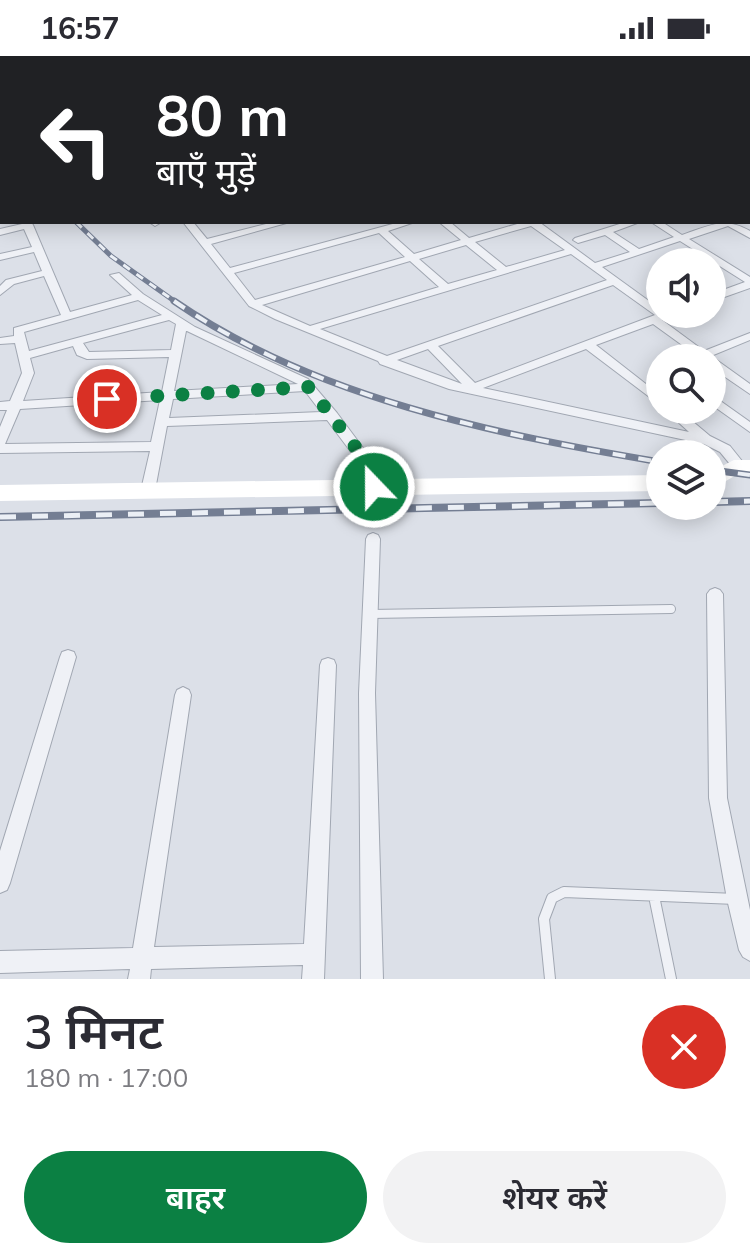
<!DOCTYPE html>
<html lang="hi">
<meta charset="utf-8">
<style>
:root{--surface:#fff;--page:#f2f2f3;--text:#2b2b33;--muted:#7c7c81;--accent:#0b8043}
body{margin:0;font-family:Mulish,"Noto Sans Devanagari",sans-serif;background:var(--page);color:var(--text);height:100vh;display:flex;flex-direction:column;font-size:30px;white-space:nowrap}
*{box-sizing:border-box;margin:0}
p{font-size:26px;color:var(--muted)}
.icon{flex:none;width:44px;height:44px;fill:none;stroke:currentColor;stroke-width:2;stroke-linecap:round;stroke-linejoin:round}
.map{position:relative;height:923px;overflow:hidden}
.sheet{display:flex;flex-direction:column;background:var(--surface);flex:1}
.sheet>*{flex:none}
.top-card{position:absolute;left:0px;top:0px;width:750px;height:168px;box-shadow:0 4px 20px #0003;background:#202124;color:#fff;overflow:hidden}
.controls{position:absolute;left:646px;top:192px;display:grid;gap:16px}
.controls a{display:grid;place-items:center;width:80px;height:80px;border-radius:50%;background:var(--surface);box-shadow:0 4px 20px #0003;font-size:40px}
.pin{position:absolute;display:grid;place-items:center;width:68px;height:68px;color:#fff;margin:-34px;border:4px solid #fff;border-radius:50%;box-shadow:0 2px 8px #0007}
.me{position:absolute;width:88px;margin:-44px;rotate:338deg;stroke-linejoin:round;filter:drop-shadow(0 0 6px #0008)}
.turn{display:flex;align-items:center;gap:28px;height:168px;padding:0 24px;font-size:36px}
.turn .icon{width:104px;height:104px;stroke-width:2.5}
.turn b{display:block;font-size:56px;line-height:68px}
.round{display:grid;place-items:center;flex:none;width:84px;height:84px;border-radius:42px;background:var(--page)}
.summary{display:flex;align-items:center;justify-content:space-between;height:136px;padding:0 24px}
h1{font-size:48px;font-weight:600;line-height:60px}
.cta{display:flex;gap:16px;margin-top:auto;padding:16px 24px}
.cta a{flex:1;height:92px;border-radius:48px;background:var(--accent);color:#fff;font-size:32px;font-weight:600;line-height:92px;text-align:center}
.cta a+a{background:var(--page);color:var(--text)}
.status{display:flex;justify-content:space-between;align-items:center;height:56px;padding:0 40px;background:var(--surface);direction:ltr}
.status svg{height:22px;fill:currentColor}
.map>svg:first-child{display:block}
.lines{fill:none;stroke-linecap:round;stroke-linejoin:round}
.lane-far1-casing{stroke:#a1a7b2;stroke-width:10}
.lane-casing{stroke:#a1a7b2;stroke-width:12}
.street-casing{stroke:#a1a7b2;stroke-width:2}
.lane-far1{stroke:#eff1f6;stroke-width:8}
.lane{stroke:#eff1f6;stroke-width:10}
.street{fill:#eff1f6;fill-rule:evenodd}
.secondary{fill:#fff;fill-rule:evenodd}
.rail-far2-casing{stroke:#747e93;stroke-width:5}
.rail-far1-casing{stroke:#747e93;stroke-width:7}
.rail-casing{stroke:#747e93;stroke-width:8}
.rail-far2{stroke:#ebeff5;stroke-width:3;stroke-dasharray:8;stroke-linecap:butt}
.rail-far1{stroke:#ebeff5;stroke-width:4;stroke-dasharray:13;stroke-linecap:butt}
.rail{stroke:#ebeff5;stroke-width:5;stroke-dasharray:16;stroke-linecap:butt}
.route{stroke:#0b8043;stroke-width:14;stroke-dasharray:0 25.2}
</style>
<div class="status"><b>16:57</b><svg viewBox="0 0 49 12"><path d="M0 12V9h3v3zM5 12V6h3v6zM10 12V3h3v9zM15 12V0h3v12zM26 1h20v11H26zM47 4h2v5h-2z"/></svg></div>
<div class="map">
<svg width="750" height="923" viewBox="0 0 750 923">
<rect width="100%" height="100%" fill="#dce0e8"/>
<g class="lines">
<defs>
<path id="lane-far1" d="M370 558 671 553"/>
<path id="lane" d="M654 840 671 923
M550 923 544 863 552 842 564 836 736 843"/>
<path id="street" d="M569 0H577L579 2H571Z
M748 55H750L748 60Z
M748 102H750V106H748Z
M0 104H2V113H0Z
M750 140V146L748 147V141Z
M748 152 750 153V159L748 158Z
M21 166H31L33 169 70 256 132 239 110 219 119 217 143 238 195 271 308 323 337 357 378 412 381 431 379 434H369L366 416 327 364 167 370 155 434 148 439 141 434 150 395 0 397V371L7 354H0V346L10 345 22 317 15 287 0 288V282L14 280V272L61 259 44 220 14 228 0 239V230L6 224 42 215 34 196 0 204V198L32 191 24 173 0 179V173L22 168ZM138 244 162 259 29 295 24 276ZM169 264 176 268 171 294 89 296 83 287ZM186 275H187L298 328 174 335ZM73 290 77 299 87 303 169 301 162 336 23 345 34 317 30 302ZM305 335 321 356 169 362 173 343ZM160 344 151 386 5 388 20 353Z
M149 166H159L160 167 155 170Z
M183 166H193L207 183 274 166H290L211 188 230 212 400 166H415L388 175 414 198 461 184 439 166H450L469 182 524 166H539L595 207 630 196 605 179 578 187 573 184 575 182 626 166H640L613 176 639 193 674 181 651 166H662L682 179C709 170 724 160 750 175V182L728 170 689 183 750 221V232L716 244 712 245V238L745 226 680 185 602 211 660 253V258H674L662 264 704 295 750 277V284L711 300 750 328V338L712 312V302H700L653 268 596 289 660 339V349L586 293 483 332 689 376 665 354H679L710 380 730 390 746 410 739 415 734 413 720 396 704 388 449 333 380 308 378 305 275 263 249 250ZM531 170 565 194 506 211 475 186ZM379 177 405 201 255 244 234 217ZM466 189 497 214 448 228 419 203ZM571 198 607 224 387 300 320 273ZM410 205 439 231 310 270 262 249ZM613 229 655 259 475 327 438 290ZM428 293 462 328 397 304Z
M712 339 750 366V376L712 349Z
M373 477 378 479 380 483 375 637 383 923H361L359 637 366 483 368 479Z
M715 532 720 534 723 538 727 742 750 854V905L743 901 739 894 727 843 709 742 707 538 710 534Z
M68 594 74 596 76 601 10 827 7 834 0 837V795L60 601 62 596Z
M328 602 334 604 336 609 324 923H302L303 909 151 913 150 923H128L130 913 0 917V895L133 892 175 639 177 634 183 631 189 634 191 639 154 891 304 888 320 609 322 604Z"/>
</defs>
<use href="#lane-far1" class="lane-far1-casing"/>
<use href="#lane" class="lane-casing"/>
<use href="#street" class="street-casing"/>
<use href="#lane-far1" class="lane-far1"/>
<use href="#lane" class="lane"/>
<use href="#street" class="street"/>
<path class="secondary" d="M734 404H750V418H738L712 433V415Z
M660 419V435L0 445V429Z"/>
<defs>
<path id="rail-far2" d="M76 166 111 200 177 247"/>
<path id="rail-far1" d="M174 245C315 342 494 378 660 406
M712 414 750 419"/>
<path id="rail" d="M712 446 750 445
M0 461 660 447"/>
</defs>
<use href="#rail-far2" class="rail-far2-casing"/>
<use href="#rail-far1" class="rail-far1-casing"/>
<use href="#rail" class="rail-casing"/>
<use href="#rail-far2" class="rail-far2"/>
<use href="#rail-far1" class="rail-far1"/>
<use href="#rail" class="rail"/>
</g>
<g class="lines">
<path class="route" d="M107 343 309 331 366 405 373 415 374 431"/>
</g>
</svg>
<div class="controls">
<a><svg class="icon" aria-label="sound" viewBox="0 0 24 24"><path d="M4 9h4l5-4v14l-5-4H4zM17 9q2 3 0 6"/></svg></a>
<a><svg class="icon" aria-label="search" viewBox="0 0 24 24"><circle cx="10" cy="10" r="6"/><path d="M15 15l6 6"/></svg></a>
<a><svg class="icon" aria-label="layers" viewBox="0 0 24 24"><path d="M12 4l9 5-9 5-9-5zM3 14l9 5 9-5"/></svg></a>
</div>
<div class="pin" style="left:107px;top:343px;background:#d93025"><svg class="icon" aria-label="arrive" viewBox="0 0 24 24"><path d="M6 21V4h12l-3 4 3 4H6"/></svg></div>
<svg class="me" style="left:374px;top:431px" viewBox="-20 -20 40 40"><circle r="17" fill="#0b8043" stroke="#fff" stroke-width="3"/><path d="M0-11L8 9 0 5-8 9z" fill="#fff"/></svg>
<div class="top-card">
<div class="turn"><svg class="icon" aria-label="left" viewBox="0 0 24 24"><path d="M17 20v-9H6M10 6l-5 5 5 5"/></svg><div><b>80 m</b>बाएँ मुड़ें</div></div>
</div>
</div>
<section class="sheet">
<div class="summary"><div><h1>3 मिनट</h1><p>180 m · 17:00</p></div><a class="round" style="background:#d93025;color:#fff"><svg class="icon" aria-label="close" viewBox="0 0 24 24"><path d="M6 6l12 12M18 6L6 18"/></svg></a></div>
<div class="cta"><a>बाहर</a><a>शेयर करें</a></div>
</section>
